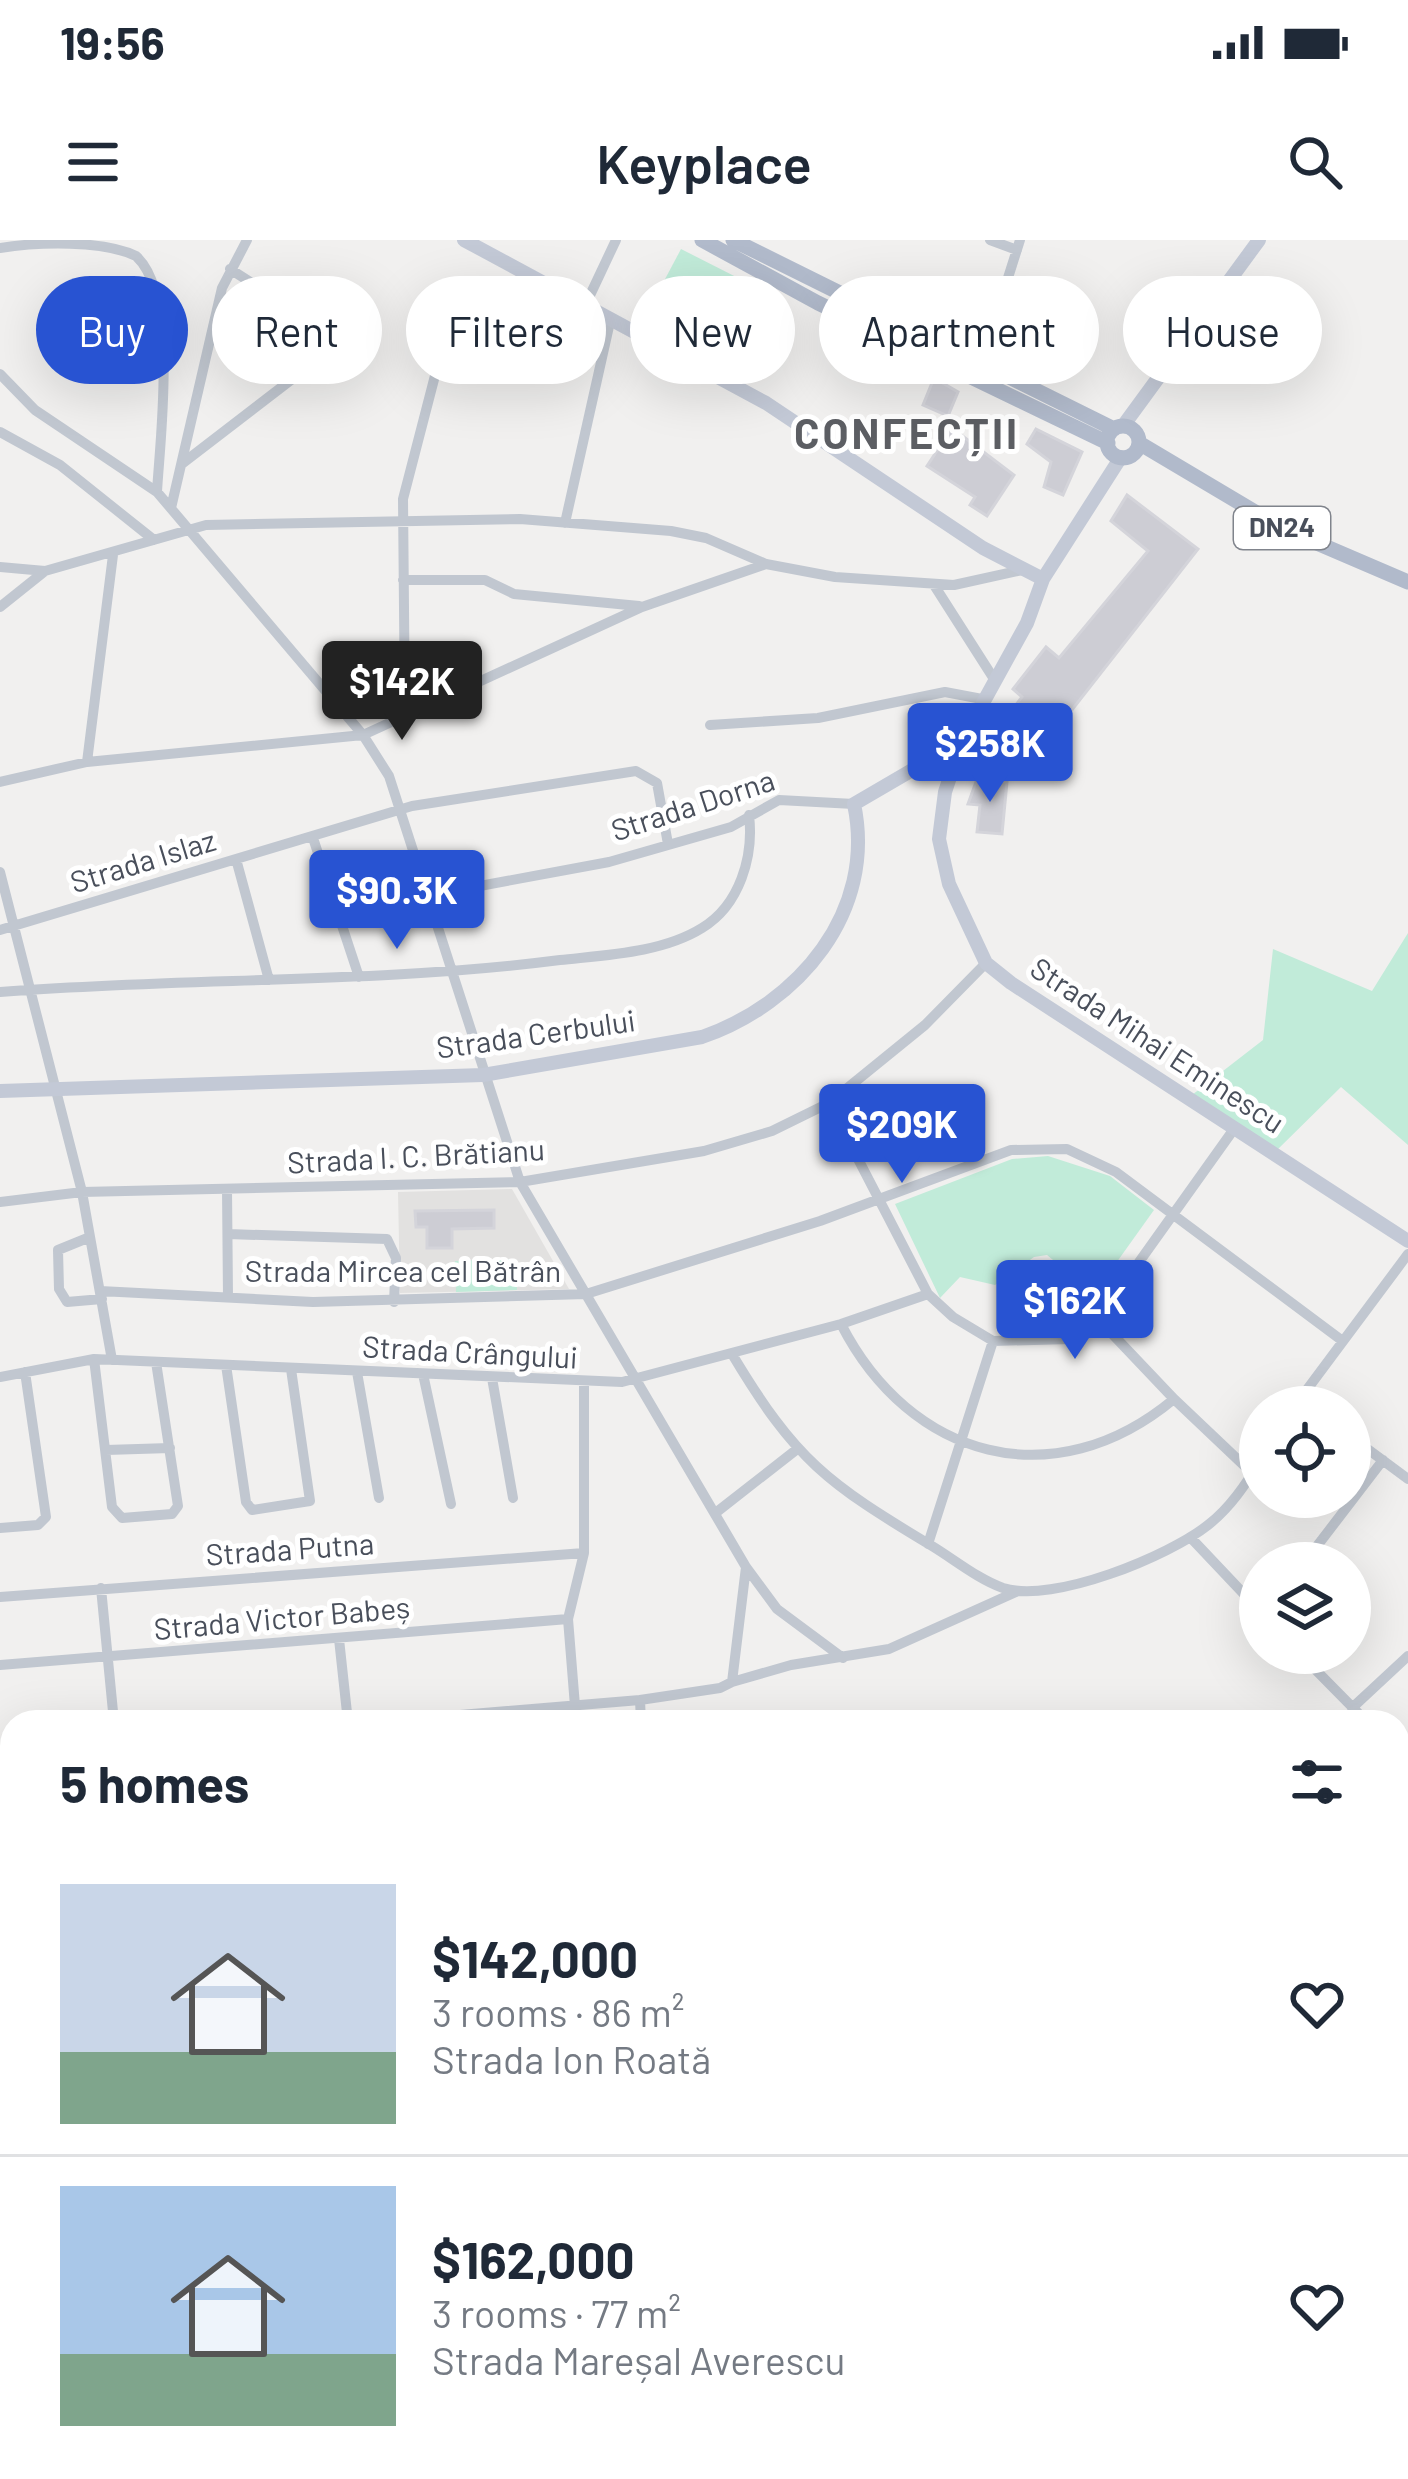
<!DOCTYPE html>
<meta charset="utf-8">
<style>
body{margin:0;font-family:Barlow,sans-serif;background:#f6f6f7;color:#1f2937;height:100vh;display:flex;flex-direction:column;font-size:45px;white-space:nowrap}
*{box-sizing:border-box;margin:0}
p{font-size:39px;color:#747a83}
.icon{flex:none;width:66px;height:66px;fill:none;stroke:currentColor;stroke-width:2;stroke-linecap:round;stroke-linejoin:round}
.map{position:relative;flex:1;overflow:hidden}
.side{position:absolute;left:0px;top:1470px;width:1410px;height:771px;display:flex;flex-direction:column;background:#fff;border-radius:36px 36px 0 0;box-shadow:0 12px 48px #0002}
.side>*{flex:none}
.hud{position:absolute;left:36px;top:36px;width:1338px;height:108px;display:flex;gap:24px}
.tools{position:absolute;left:1239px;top:1146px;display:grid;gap:24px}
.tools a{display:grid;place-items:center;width:132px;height:132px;border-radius:50%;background:#fff;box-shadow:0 12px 48px #0002;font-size:60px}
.price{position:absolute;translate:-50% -102px;padding:0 27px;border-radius:12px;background:#2853d2;color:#fff;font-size:39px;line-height:78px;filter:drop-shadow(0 3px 6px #0008)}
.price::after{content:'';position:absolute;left:50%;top:72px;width:36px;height:27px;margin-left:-18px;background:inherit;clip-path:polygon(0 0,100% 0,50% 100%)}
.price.active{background:#222;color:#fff}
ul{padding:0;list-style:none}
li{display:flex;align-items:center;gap:36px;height:300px;padding:0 60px}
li+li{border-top:3px solid #e0e1e3}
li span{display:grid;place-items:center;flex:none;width:336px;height:240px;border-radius:0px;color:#555}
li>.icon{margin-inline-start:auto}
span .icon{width:144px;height:144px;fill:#fffc;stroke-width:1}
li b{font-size:51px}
h2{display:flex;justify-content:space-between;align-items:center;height:144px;padding:0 60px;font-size:51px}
.pill{padding:0 42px;border-radius:54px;background:#fff;box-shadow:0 12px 48px #0002;font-size:42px;line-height:108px}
.pill.active{background:#2853d2;color:#fff}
.status{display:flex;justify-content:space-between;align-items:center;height:84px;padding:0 60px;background:#fff;direction:ltr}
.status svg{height:33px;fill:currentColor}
header{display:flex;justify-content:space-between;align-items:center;height:156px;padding:0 60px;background:#fff;font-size:54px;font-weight:600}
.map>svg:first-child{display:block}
.education{fill:#e2e1e0}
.green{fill:#c1ebd9}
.building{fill:#cdcdd4;stroke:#d4d4da;stroke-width:3}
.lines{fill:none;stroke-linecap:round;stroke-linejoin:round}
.street{stroke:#c1c7d0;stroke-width:10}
.secondary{stroke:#c3c9d6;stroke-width:14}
.primary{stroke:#b1bacb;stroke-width:15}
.labels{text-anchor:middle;stroke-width:10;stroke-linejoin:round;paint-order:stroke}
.shield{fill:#fff;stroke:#80848c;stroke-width:3}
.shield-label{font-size:27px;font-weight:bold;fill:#494f5b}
.street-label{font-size:30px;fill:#494f5b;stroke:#fff}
.district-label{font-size:42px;font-weight:bold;letter-spacing:3px;fill:#5c5e63;stroke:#fff}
</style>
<div class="status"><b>19:56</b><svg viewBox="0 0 49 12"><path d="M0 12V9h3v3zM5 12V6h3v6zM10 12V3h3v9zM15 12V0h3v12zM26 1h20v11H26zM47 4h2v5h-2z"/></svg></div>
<header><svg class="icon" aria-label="menu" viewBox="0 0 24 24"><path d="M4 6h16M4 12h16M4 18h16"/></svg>Keyplace<svg class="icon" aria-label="search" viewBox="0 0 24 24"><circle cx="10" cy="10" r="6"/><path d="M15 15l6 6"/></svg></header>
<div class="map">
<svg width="1408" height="2239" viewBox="0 0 1408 2239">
<rect width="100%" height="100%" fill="#f1f0ef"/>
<path class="education" d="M512,949L569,1049L400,1053L398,952Z"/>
<path class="green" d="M681,9L748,43L730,75L664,41Z
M1408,693V905L1341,847L1275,912L1192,855L1263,800L1273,709L1372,751Z
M1048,916L1110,936L1154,970L1094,1054L1047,1015L1034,1017L995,1045L960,1037L940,1058L895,964L1012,919Z
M516,1019L517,1050L456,1052L455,1021Z"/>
<path class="building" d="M934,138L958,152L948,176L923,165Z
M952,188L1014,235L987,276L970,265L975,257L927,226Z
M1036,189L1082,212L1063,255L1044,247L1051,222L1027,204Z
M1127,255L1198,309L1057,489L1048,483L1010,532L982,508L1022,457L1013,449L1046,407L1059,418L1148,311L1111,281Z
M977,539L1007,542L1002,594L977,592L980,565L968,564Z
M494,970V988L452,989V1008H427V987H416L415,971Z"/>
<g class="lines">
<path class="street" d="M990,0L1017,10
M0,8C38,2 103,0 136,16C179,55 160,197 157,252
M584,68L616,0
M980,126L1020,0
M0,134L35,170L157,252L363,495L389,536L520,942L746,1327L732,1442L720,1448L640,1460L641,1482
M0,192L60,225L154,300
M183,223L317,120L327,105L320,87L230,29
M171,268L222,48L247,0
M565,283L610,82
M0,327L45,331
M403,340H485L514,354L639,366
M934,345L994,439
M0,367L45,331L206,285L520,279L671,291L706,298L766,324L835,337L954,345L1022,330
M405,476L403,259L438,124
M710,485L818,478L945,452L982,459
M87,522L113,315
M0,542L87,522L363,495L642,367L766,324
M313,598L359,737
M236,619L269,740
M0,632L82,952L112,1120
M426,656L609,622L731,587L779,560L854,564
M0,690L412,566L636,531L657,543L668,604
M0,752C186,737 374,744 560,720C605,715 662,713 702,688C740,665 754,616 749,575
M829,863L928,1054L953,1077L993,1101L1071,1099L1092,1088L1234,889
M227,949L228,1057
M0,962L82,952L520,942L704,911L772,891L829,863L925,785L986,723
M228,994L387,999L396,1018L394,1062
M90,997L58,1010L59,1049L67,1062L102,1059
M100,1051L313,1062L586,1054L820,981L1011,910L1067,909L1116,932L1340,1099
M841,1084C910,1219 1054,1259 1174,1159L1099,1080
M732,1114C796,1221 827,1243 932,1306C955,1320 978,1339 1003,1348C1053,1364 1169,1316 1208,1285C1230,1268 1246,1244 1260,1221
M94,1119L112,1267L122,1278L172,1274L178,1266L156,1122
M226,1125L246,1262L252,1270L310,1261L291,1129
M357,1132L379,1258
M423,1134L451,1264
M0,1137L94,1119L622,1142L841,1084L928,1054
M492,1138L513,1258
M1174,1159L1252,1233
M1294,1167L1408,1014
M1350,1196L1408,1239
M106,1210L170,1208
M718,1271L796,1210
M0,1288L38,1285L46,1277L25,1132
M1191,1298L1260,1371
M928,1304L993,1101
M1304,1323L1383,1220
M746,1327L777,1369L843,1418
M101,1348L114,1482
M0,1357L584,1313
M339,1399L348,1482
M1299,1413L1367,1482
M0,1425L568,1379
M732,1442L791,1425L889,1409L1018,1351
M575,1466L568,1379L584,1313V1142
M1352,1468L1408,1416
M377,1482L640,1460
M0,1513L12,1512
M1398,1514L1408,1524
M0,1606L12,1605
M0,1700L12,1699
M0,1793L12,1792
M0,1883L12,1882
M0,1973L12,1972
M0,2062L12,2061"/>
<path class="secondary" d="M464,0L766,163L983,308L1043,339
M1123,186L1259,0
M1121,217L1043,339L1027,383L962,501L945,552L939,599L949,644L986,723L1011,743L1408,1001
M0,851L483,835L702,797C798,764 877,672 854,564L962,501"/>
<path class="primary" d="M702,0L818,63L1108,203
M733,0L1114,189
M1107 202a16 16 0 1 1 32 0a16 16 0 1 1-32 0Z
M1139,203L1282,288L1408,342"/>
</g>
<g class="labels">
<rect class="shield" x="1234" y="267" width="96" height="42" rx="9"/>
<g class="shield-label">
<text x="1282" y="297">DN24</text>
</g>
<g class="street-label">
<text transform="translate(693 566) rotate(-18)" y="10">Strada Dorna</text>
<text transform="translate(143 622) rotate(-17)" y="10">Strada Islaz</text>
<text transform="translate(536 795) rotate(-8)" y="10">Strada Cerbului</text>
<text transform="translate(1157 806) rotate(33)" y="10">Strada Mihai Eminescu</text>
<text transform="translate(416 917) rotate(-3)" y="10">Strada I. C. Brătianu</text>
<text x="403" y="1042">Strada Mircea cel Bătrân</text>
<text transform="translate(470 1113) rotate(3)" y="10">Strada Crângului</text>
<text transform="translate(290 1310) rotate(-4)" y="10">Strada Putna</text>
<text transform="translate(282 1379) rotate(-5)" y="10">Strada Victor Babeș</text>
</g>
<g class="district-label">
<text x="907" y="209">CONFECȚII</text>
</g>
</g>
</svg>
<div class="tools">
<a><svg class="icon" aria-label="locate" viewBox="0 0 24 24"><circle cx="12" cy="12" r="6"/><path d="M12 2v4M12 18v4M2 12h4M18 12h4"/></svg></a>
<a><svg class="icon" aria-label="layers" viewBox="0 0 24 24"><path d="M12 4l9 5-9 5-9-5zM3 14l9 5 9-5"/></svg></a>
</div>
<b class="price active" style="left:402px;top:503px">$142K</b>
<b class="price" style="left:990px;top:565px">$258K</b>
<b class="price" style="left:397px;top:712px">$90.3K</b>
<b class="price" style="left:902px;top:946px">$209K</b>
<b class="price" style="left:1075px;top:1122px">$162K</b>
<div class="hud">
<a class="pill active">Buy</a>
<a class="pill">Rent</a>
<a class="pill">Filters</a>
<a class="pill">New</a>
<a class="pill">Apartment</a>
<a class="pill">House</a>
</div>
<section class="side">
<h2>5 homes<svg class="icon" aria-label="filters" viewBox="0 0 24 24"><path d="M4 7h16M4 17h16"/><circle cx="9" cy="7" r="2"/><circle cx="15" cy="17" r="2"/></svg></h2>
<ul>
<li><span style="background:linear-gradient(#c9d6e8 70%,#7fa58c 0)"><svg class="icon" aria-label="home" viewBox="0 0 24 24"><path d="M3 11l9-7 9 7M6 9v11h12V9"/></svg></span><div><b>$142,000</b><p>3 rooms · 86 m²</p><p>Strada Ion Roată</p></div><svg class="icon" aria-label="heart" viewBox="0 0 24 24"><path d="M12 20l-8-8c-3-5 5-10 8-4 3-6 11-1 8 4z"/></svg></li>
<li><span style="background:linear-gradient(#a9c7e8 70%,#7fa58c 0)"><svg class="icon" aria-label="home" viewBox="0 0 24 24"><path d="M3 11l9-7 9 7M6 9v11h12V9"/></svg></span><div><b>$162,000</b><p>3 rooms · 77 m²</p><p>Strada Mareșal Averescu</p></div><svg class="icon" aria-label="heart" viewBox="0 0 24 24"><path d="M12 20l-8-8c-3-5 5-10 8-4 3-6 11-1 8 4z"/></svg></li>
</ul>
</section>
</div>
